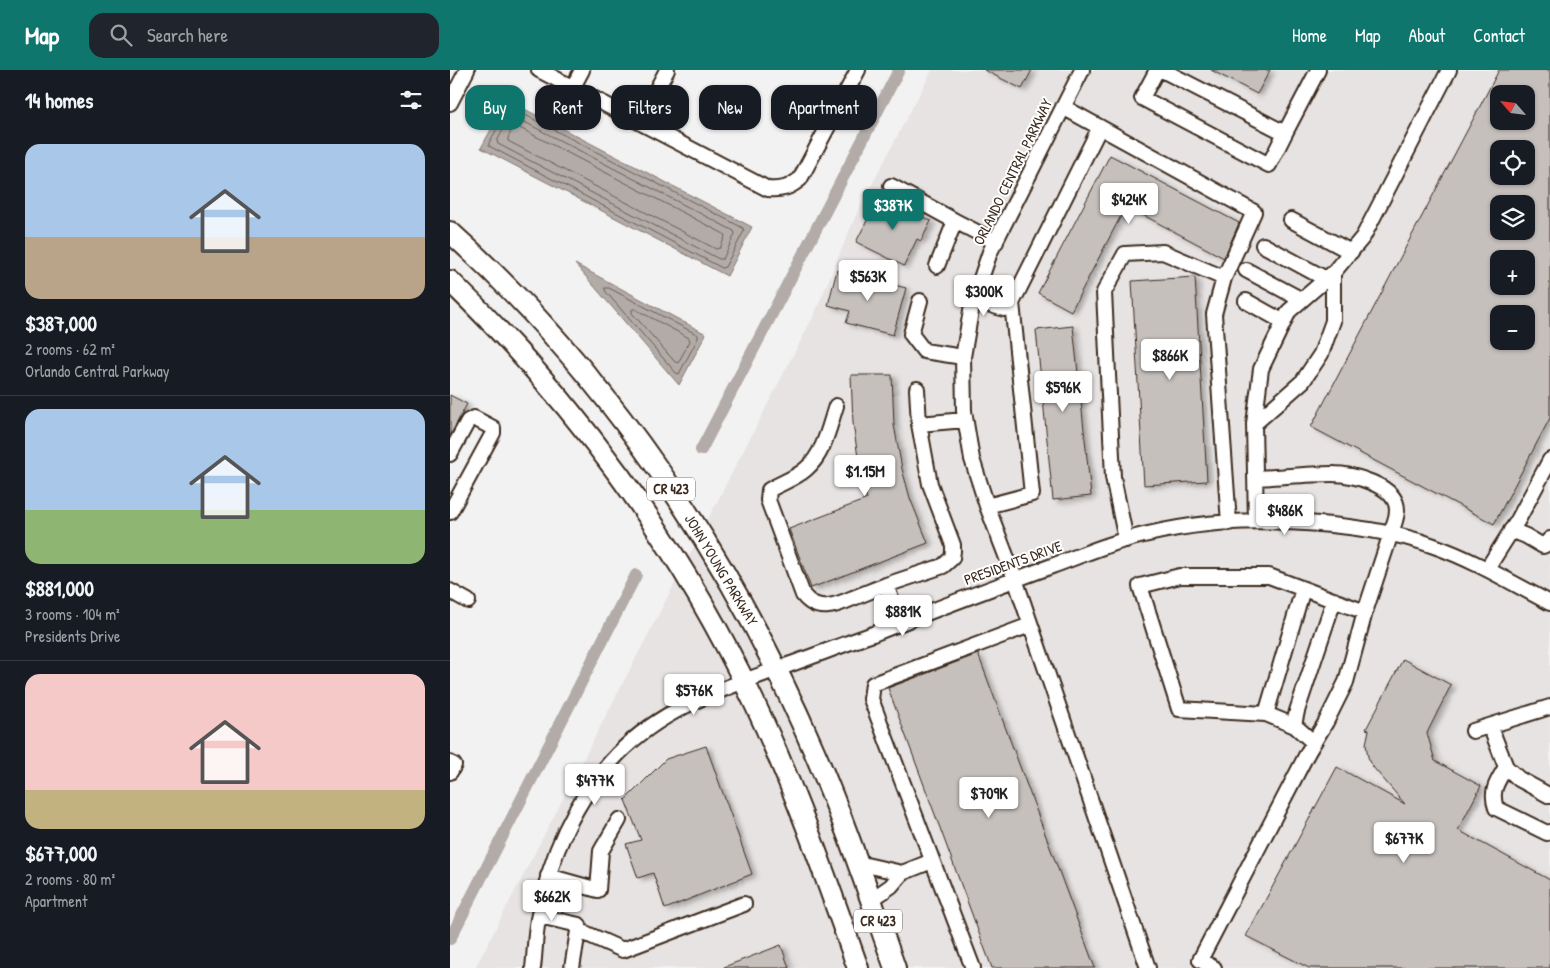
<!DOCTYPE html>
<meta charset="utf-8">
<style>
body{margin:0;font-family:"Patrick Hand",sans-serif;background:#20242c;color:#f1f3f6;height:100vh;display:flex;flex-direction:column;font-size:19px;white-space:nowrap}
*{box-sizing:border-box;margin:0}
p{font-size:16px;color:#9ea1a6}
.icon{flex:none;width:28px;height:28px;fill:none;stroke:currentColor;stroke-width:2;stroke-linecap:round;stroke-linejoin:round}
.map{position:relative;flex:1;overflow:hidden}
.sheet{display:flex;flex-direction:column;background:#171b24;width:450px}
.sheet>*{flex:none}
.hud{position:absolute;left:15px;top:15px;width:475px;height:45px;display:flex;gap:10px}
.needle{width:32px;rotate:298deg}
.buttons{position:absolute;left:1040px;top:15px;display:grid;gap:10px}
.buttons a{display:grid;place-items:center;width:45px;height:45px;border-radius:10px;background:#171b24;box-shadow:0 1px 4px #0004;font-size:25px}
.price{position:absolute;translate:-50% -42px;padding:0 11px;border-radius:5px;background:#fff;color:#222;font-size:16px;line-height:32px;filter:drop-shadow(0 1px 2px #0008)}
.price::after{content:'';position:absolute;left:50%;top:30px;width:15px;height:11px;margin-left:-8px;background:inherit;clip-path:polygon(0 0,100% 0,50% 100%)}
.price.active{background:#0f766e;color:#fff}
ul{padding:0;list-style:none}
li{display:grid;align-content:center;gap:10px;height:265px;padding:0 25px}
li+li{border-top:1px solid #363941}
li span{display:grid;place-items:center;height:155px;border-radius:15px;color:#555}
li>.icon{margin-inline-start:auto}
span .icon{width:90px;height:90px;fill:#fffc;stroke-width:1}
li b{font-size:21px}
h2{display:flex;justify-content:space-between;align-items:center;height:60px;padding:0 25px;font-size:21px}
.tag{padding:0 18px;border-radius:15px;background:#171b24;box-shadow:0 1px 4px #0004;font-size:18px;line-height:45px}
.tag.active{background:#0f766e;color:#fff}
header{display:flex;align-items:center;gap:30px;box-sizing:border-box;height:70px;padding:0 25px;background:#0f766e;color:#fff}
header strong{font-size:24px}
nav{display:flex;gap:28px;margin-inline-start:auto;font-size:18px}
.search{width:350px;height:45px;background:#20242c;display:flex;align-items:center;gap:12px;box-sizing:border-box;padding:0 18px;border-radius:15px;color:#9ea1a6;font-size:19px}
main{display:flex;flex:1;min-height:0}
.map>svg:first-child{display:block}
.built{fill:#e6e3e2;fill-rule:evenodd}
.water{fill:#b2aba7;stroke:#827770}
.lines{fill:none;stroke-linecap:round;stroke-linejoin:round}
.shore{stroke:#6b5e55;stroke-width:1}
.canal{stroke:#b2aba7;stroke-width:12}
.building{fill:#c6c0bd;stroke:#3b2a1e;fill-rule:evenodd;filter:url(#shadow)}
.minor-casing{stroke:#3b2a1e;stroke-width:18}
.highway-casing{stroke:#3b2a1e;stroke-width:24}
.minor{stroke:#fff;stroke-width:14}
.highway{stroke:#fff;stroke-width:20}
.labels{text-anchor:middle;stroke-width:4;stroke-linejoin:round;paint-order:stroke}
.shield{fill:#fff;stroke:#766a62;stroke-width:1}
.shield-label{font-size:14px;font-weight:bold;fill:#3b2a1e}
.street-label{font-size:15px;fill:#3b2a1e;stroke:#fff}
</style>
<header>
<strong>Map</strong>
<div class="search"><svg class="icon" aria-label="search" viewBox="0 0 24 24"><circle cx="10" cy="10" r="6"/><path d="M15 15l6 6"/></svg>Search here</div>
<nav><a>Home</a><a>Map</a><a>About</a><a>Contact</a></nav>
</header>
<main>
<section class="sheet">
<h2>14 homes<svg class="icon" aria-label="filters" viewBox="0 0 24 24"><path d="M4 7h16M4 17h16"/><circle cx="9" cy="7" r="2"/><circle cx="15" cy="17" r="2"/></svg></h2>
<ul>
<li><span style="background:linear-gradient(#a9c7e8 60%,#b9a48a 0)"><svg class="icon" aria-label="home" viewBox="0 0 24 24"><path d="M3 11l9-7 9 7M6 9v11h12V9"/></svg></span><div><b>$387,000</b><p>2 rooms · 62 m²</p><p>Orlando Central Parkway</p></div></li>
<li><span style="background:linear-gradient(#a9c7e8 65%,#8fb573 0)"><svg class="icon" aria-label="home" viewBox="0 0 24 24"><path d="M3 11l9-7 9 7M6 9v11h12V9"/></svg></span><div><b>$881,000</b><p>3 rooms · 104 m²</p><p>Presidents Drive</p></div></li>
<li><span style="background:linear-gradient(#f6c9c9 75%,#c2b280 0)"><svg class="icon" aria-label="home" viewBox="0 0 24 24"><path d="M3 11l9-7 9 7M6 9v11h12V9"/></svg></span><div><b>$677,000</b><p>2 rooms · 80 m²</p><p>Apartment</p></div></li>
</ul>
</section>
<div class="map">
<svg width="1100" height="898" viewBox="0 0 1100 898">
<defs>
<filter id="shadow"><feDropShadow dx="4.5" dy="2.5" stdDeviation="2.5" flood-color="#0004"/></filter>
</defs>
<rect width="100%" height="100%" fill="#f3f2f2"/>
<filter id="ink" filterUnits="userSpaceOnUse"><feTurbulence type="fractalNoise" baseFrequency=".02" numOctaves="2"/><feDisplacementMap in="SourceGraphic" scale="10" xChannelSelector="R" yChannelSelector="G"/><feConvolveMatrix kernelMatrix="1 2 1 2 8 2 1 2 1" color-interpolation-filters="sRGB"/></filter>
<g filter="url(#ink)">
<path class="built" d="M482,0H1100V898H25L365,243L406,145ZM1049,24H1076V51H1049ZM1049,79H1076V106H1049ZM1049,134H1076V161H1049ZM1049,189H1076V216H1049ZM1049,244H1076V271H1049Z"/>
<path class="water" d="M57,30L302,157L277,206L31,78Z
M125,194L256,264L229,315Z"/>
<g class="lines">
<path class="shore" d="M60,37L293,158L294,161L275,197L272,198L39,76V73L58,39Z
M63,46L284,161L285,164L273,189H269L48,74L47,71L60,47Z
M66,56L274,164L275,167L270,178L266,179L58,71V68L63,57Z
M155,218H159L248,265V268L229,304L226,303L156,222Z
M185,239L239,268L240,271L228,293L225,292L182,243V240Z"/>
<path class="canal" d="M251,380L449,0
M0,869L186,505"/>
</g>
<path class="building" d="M534,0H582L572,19Z
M761,0H820L807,24Z
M1049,0H1100V348L1044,454L861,357ZM1049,24H1076V51H1049ZM1049,79H1076V106H1049ZM1049,134H1076V161H1049ZM1049,189H1076V216H1049ZM1049,244H1076V271H1049Z
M660,85L789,153L774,188L676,136L621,241L588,223Z
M430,125L481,151L471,171L467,169L454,196L406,172Z
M387,200L456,218L443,265L396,253L400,241L378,235Z
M745,207L757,411L694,415L682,211Z
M623,256L641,426L603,430L586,260Z
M401,305H442L444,355L452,399L460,428L478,473L361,518L339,459L417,429L411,408L403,353Z
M0,325L17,334L0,366Z
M528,584L645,898H542L438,618Z
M953,589L1001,615L977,663L985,691L1031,716L1008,760L1100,810V898H859L796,866L887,697L955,734L923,697L918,687L916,674L919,660L916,659Z
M256,676L302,804L215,839L203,803L188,808L176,774L191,770L175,730L216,689Z
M331,875L339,898H274V897Z"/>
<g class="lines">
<defs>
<path id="minor" d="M89,0L318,119C332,120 339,118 350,109L408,0
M632,0L540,182L522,235L513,287L514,341L522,389L537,436L565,509L698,898
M707,0L692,28L819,95L835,63L712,0
M123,17L132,0
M0,33L17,0
M613,37L804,142L774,208L764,244L779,453
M190,51L217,0
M835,63L868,0
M441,116L505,151
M841,150L901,182
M813,175L876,209
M487,196L505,151L546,172
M796,200L852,230
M540,219L555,224L562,233L554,239L534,233L526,224Z
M470,231L461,264L474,281L513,287
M796,231L834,252
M467,319L469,354
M386,336C379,357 374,384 356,399C346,408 331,413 319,420L318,430L353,525C367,543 385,536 403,528C414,524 425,519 436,515L450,553
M804,354L853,311L871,284L883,251V203
M0,384L18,351L24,348L43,358V363L0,442
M537,436L582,424L562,233L650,57
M806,451L804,354L811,299L839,241L883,203L913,167L999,0
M1061,460L1076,466L1093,476L1095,475L1100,469
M676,470L663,407L654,222L675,184L713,182L774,208
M1037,499L1068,450L1100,390
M436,515L493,496L502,488L503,481V475L480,414L469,354L515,350
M0,521L18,531
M816,644L853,519
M844,655L847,641L884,530
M1040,656L1056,697L1069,709L1100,726
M1023,661L1100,637
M863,672L845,656L816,644L729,639L690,516L730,506H819L915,542
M0,693L4,695L0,702
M1056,697C1047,712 1040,721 1046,738L1097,763L1100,762
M407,793L452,803
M98,806L148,820L151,781L169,750
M421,830L441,816L452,803L482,791
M89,846L129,855L122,898
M128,860L173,880L294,834
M83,898C85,882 85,865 88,849C100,786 123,731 168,684C214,637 270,620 330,598C361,587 392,575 423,564C482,540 542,518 602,496C627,487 652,476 678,469C729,455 784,449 837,452C883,454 941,460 984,476C1024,490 1062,513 1100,533
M523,898L421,629L423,614L580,555
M764,898L750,890L858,682L876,652L896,612L915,542L945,451C946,448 947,444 947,440C947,415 902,404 882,404C857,404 831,407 805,408"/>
<path id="highway" d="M0,162C158,304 281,487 364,681C395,752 419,825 445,898
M0,211C124,331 229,473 303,630C344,716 376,808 408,898"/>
</defs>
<use href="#minor" class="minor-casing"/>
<use href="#highway" class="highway-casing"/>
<use href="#minor" class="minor"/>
<use href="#highway" class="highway"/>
</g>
</g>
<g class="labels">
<g class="shield">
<rect x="197" y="407.5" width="48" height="23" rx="4"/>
<rect x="404" y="839.5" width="48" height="23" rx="4"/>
</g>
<g class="shield-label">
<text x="221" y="424">CR 423</text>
<text x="428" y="856">CR 423</text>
</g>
<g class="street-label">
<text transform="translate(563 102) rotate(-64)" y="5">ORLANDO CENTRAL PARKWAY</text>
<text transform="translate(563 493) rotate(-20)" y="5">PRESIDENTS DRIVE</text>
<text transform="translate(271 500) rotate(59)" y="5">JOHN YOUNG PARKWAY</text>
</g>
</g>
</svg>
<div class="buttons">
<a><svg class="needle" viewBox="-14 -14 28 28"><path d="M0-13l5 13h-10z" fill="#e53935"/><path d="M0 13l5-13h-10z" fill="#9ea1a6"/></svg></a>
<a><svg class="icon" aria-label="locate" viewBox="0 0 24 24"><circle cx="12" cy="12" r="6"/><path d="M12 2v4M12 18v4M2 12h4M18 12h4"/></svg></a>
<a><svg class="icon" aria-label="layers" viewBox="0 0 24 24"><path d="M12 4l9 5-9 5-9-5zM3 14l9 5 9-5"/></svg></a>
<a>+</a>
<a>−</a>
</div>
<b class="price" style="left:679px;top:155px">$424K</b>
<b class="price active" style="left:443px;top:161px">$387K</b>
<b class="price" style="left:418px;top:232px">$563K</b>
<b class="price" style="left:534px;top:247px">$300K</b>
<b class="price" style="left:720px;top:311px">$866K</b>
<b class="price" style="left:613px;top:343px">$596K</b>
<b class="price" style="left:415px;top:427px">$1.15M</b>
<b class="price" style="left:835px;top:466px">$486K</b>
<b class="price" style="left:453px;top:567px">$881K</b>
<b class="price" style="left:244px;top:646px">$576K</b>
<b class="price" style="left:145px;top:736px">$477K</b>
<b class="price" style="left:539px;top:749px">$709K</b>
<b class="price" style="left:954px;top:794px">$677K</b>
<b class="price" style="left:102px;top:852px">$662K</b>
<div class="hud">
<a class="tag active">Buy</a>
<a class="tag">Rent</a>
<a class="tag">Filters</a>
<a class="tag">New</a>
<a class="tag">Apartment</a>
</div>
</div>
</main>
